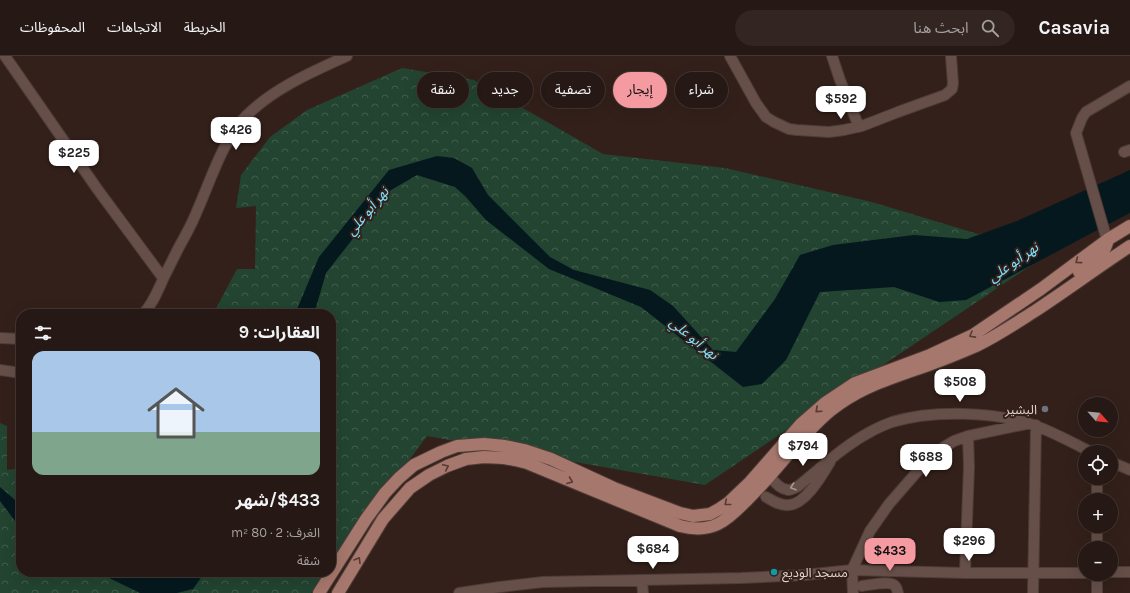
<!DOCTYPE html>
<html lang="ar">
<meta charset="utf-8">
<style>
body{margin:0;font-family:Karla,"Noto Sans Arabic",sans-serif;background:#322522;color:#f1f3f6;direction:rtl;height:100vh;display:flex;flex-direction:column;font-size:15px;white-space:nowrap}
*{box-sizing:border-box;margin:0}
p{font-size:13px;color:#a4a0a0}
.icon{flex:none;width:22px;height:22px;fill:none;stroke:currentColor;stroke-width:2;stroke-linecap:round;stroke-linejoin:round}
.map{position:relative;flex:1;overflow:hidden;direction:ltr}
.side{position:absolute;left:16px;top:253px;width:320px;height:268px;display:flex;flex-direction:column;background:#261814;border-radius:16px;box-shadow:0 4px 16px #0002,0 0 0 1px #423734;direction:rtl}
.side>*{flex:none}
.guide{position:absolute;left:348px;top:16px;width:380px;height:36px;direction:rtl;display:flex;gap:8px}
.needle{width:26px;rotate:117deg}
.fabs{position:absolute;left:1078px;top:341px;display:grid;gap:8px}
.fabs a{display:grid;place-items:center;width:40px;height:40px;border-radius:50%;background:#261814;box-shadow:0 4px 16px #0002,0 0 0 1px #423734;font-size:20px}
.price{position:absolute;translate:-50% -34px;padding:0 9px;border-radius:8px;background:#fff;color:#222;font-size:13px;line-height:26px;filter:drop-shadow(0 1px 2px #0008)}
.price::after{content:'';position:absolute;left:50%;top:24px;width:12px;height:9px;margin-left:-6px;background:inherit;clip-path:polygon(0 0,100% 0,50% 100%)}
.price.on{background:#f49aa0;color:#111}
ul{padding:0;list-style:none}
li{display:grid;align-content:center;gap:8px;height:212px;padding:0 16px}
li span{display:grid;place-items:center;height:124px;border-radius:12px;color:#555}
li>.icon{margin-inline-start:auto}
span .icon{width:72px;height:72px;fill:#fffc;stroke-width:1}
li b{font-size:17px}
h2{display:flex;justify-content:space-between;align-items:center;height:48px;padding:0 16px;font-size:17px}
.pill{padding:0 14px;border-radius:18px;background:#261814;box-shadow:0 4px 16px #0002,0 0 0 1px #423734;font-size:14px;line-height:36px}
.pill.on{background:#f49aa0;color:#111}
header{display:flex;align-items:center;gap:24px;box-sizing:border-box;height:56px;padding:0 20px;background:#261814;border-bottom:1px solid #423734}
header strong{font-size:19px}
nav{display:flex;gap:22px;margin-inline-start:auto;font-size:14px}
.search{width:280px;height:36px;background:#322522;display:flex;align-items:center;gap:10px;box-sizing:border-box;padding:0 14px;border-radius:22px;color:#a4a0a0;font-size:15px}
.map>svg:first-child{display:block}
.forest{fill:url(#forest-crowns)}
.water{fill:#04181e}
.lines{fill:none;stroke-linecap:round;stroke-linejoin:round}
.minor-casing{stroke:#4f3c37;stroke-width:12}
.major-casing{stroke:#4f3c37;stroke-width:14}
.minor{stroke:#664f49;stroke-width:10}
.major{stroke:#a6776c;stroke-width:12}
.oneway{stroke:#563a33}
.oneway2{stroke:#a99792}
.worship-dot{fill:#6b7280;stroke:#33201a;stroke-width:1.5}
.culture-dot{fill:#0f9aa8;stroke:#33201a;stroke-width:1.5}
.labels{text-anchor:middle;stroke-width:4;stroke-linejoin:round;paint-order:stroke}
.poi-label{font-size:13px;fill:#dfd2ce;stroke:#33201a;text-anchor:end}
.water-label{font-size:14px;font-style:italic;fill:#7ee1ff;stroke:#33201a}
</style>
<header>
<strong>Casavia</strong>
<div class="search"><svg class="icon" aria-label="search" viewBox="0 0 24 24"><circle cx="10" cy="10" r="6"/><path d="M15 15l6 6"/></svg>ابحث هنا</div>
<nav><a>الخريطة</a><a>الاتجاهات</a><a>المحفوظات</a></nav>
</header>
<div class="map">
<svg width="1130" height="537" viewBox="0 0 1130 537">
<defs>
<pattern id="forest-crowns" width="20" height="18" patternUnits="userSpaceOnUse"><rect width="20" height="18" fill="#224430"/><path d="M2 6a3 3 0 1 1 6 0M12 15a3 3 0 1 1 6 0" fill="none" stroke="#425e4d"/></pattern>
</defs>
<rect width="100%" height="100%" fill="#33201a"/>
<path class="forest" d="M402,12L474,24L603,98L725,112L872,146L978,178L1064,167L1048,198L705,429L427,380L331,510V258H213L237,213H255L256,150L236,152L241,119L270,81L307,54Z
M0,367L7,370V414L21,412V516H326L311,537H0Z"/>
<path class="water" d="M437,100L454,102L472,112L488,139L550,201L574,214L650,234L673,250L713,294L736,296L775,243L800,199L833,189L914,179L967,183L1017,165L1130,114V157L1086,180L966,244L939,246L894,231L820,236L786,304L762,328L743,331L641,251L549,213L486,164L466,141L455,131L417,119L391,134L326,217L314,258H295L319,201L389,114Z
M0,431L21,449V473L0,445Z
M97,516H205L193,533L177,537H140Z"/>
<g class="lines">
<defs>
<path id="minor" d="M5,0L98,134L163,222
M730,0L756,47L766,61L774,66L789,73L797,74L829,76L844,74L862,70L898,56L945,39L952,33L953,27L951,0
M832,0L840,24L859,71
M1124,96L1130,94
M1107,184L1076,77L1082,62L1086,56L1130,30
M143,258C153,248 158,234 164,221C168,213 172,205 176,197C182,185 189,174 194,162C209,130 221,86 246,60C274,32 312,16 347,0
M0,282L21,283
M0,314L21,317
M1111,406L1130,414
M770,420C774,426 780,433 788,434C791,434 795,432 797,431C821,412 842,391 870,376C877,372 884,369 892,366C932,354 996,355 1036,370C1055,377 1073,387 1091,396
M766,441C773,445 780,450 789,449C806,448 822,419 830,406
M1097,444V422
M1097,492V470
M1111,516H1130
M965,517L969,411L968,380
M642,525L643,537
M862,530C869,529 889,525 894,529C897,531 897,534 898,537
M459,537L500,531L543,526L741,522L804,519L852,514L965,517H1085
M853,537L852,514L870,475L889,448L923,409L935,398L944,391L954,385L968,380L1026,368
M1033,537L1036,369
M1097,537V518"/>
<path id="major" d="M1079,216C1090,208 1103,201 1107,187
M319,537L366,463L385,437L399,422L414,409L441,396L457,390L484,388L505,390L524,394L551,403L614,432L680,457L693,460L710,458L719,453L728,447L750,426L801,368L825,347L855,327L930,299L973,279L1041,233L1107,184L1130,170
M338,537L383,463L410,432L429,419L447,410L466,403L484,401L504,402L515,404L527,407L680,470C692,473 706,474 718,468C730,462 739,452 748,443C777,415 799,381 830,355C856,334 880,326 911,315C933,308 955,299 976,290C997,280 1016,267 1035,255C1067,234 1098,211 1130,190"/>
</defs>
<use href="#minor" class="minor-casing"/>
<use href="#major" class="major-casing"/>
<use href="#minor" class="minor"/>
<use href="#major" class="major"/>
</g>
<defs><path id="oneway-chevron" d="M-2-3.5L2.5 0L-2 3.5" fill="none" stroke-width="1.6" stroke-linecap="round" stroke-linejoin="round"/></defs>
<g class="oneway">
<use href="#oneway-chevron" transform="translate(1078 205) rotate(143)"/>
<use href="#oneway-chevron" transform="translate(972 279) rotate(151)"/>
<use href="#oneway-chevron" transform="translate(818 354) rotate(138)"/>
<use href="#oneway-chevron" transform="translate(446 411) rotate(-25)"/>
<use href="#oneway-chevron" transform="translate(570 425) rotate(22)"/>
<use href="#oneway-chevron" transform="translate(727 447) rotate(141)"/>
<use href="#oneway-chevron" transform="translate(358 504) rotate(-59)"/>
</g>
<use class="oneway2" href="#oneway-chevron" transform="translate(793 431) rotate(161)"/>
<circle class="worship-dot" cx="1045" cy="353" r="4"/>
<circle class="culture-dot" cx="774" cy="516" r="4"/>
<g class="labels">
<g class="poi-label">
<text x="1037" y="358">البشير</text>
<text x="782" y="521" text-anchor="start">مسجد الوديع</text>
</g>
<g class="water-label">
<text transform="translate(367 155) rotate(-50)" y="5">نهر أبو علي</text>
<text transform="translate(1013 206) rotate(-35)" y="5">نهر أبو علي</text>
<text transform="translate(694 282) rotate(39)" y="5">نهر أبو علي</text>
</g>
</g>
</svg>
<div class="fabs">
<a><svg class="needle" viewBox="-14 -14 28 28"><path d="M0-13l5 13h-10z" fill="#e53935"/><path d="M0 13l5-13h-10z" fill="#a4a0a0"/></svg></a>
<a><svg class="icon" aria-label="locate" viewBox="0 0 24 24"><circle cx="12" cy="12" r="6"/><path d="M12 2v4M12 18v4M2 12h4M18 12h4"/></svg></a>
<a>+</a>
<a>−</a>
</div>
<b class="price" style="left:841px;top:64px">$592</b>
<b class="price" style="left:236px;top:95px">$426</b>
<b class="price" style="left:74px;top:118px">$225</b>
<b class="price" style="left:960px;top:347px">$508</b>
<b class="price" style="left:803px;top:411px">$794</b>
<b class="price" style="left:926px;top:422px">$688</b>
<b class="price" style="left:969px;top:506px">$296</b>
<b class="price" style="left:653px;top:514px">$684</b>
<b class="price on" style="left:890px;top:516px">$433</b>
<div class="guide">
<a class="pill">شراء</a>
<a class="pill on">إيجار</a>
<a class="pill">تصفية</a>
<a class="pill">جديد</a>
<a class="pill">شقة</a>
</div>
<section class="side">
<h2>العقارات: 9<svg class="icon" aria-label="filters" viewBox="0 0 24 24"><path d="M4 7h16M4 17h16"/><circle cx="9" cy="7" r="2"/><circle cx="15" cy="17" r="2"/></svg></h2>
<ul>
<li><span style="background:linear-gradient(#a9c7e8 65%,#7fa58c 0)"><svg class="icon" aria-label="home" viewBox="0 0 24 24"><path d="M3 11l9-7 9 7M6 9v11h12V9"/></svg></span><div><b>$433/شهر</b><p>الغرف: 2 · 80 m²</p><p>شقة</p></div></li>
</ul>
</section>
</div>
